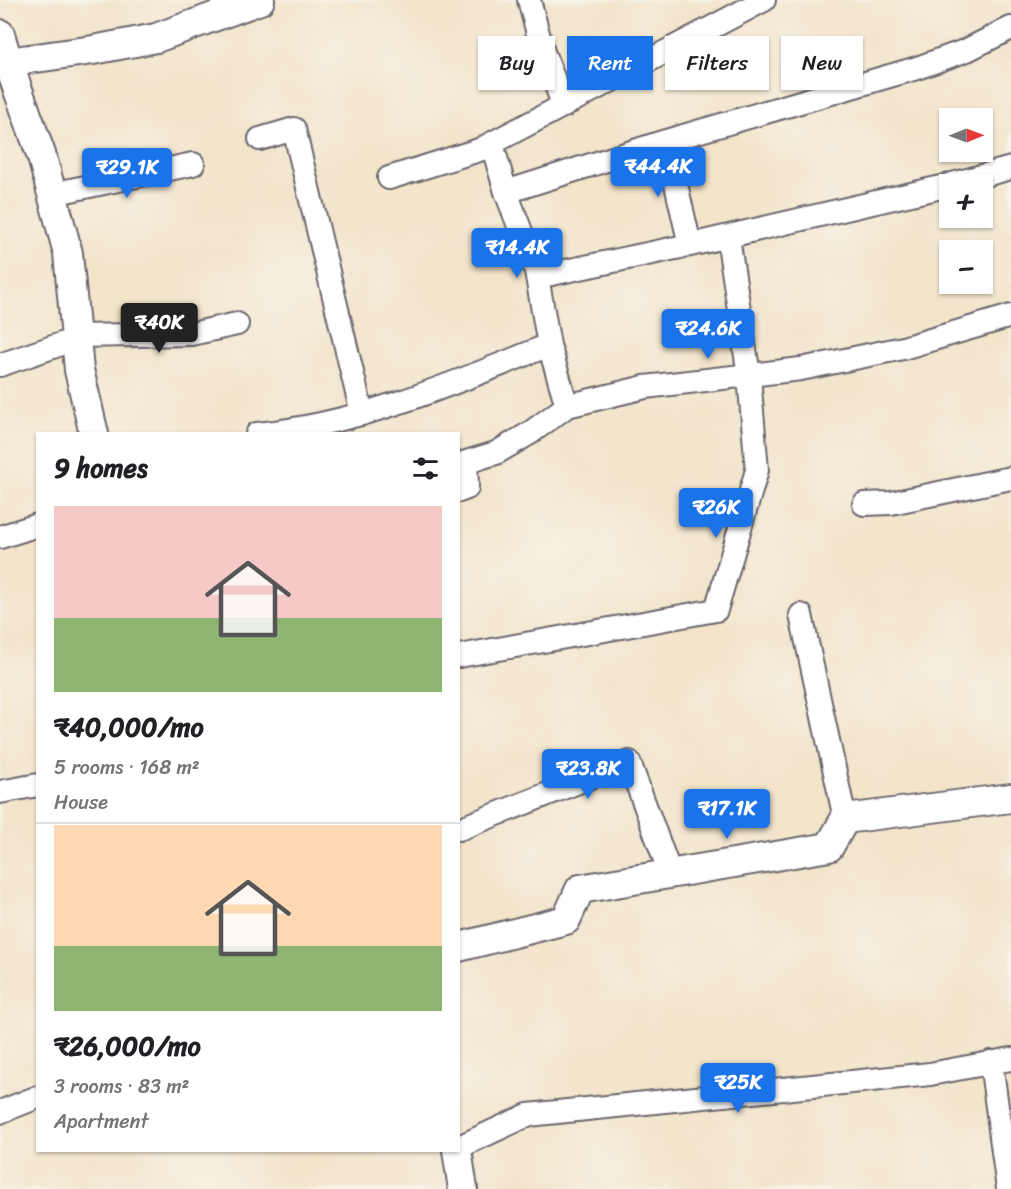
<!DOCTYPE html>
<meta charset="utf-8">
<style>
body{margin:0;font-family:Sriracha,sans-serif;background:#f6f6f6;color:#202124;height:100vh;display:flex;flex-direction:column;font-size:22px;white-space:nowrap}
*{box-sizing:border-box;margin:0}
p{font-size:20px;color:#757577}
.icon{flex:none;width:33px;height:33px;fill:none;stroke:currentColor;stroke-width:2;stroke-linecap:round;stroke-linejoin:round}
.map{position:relative;flex:1;overflow:hidden}
.sheet{position:absolute;left:36px;top:432px;width:424px;height:720px;display:flex;flex-direction:column;background:#fff;border-radius:0px;box-shadow:0 2px 4px #0004}
.sheet>*{flex:none}
.banner{position:absolute;left:478px;top:36px;width:442px;height:54px;display:flex;gap:12px}
.needle{width:39px;rotate:89deg}
.fabs{position:absolute;left:939px;top:108px;display:grid;gap:12px}
.fabs a{display:grid;place-items:center;width:54px;height:54px;border-radius:0px;background:#fff;box-shadow:0 2px 4px #0004;font-size:30px}
.price{position:absolute;translate:-50% -51px;padding:0 14px;border-radius:6px;background:#1a73e8;color:#fff;font-size:20px;line-height:39px;filter:drop-shadow(0 2px 3px #0008)}
.price::after{content:'';position:absolute;left:50%;top:36px;width:18px;height:14px;margin-left:-9px;background:inherit;clip-path:polygon(0 0,100% 0,50% 100%)}
.price.current{background:#222;color:#fff}
ul{padding:0;list-style:none}
li{display:grid;align-content:center;gap:12px;height:318px;padding:0 18px}
li+li{border-top:2px solid #e0e0e0}
li span{display:grid;place-items:center;height:186px;border-radius:0px;color:#555}
li>.icon{margin-inline-start:auto}
span .icon{width:108px;height:108px;fill:#fffc;stroke-width:1}
li b{font-size:26px}
h2{display:flex;justify-content:space-between;align-items:center;height:72px;padding:0 18px;font-size:26px}
.tag{padding:0 21px;border-radius:0px;background:#fff;box-shadow:0 2px 4px #0004;font-size:21px;line-height:54px}
.tag.current{background:#1a73e8;color:#fff}
.map>svg:first-child{display:block}
.lines{fill:none;stroke-linecap:round;stroke-linejoin:round}
.minor-casing{stroke:#6b666d;stroke-width:26}
.tertiary-casing{stroke:#6b666d;stroke-width:32}
.minor{stroke:#fff;stroke-width:22}
.tertiary{stroke:#fff;stroke-width:28}
</style>
<div class="map">
<svg width="1011" height="1189" viewBox="0 0 1011 1189">
<rect width="100%" height="100%" fill="#f7f3e8"/>
<filter id="ink" filterUnits="userSpaceOnUse"><feTurbulence type="fractalNoise" baseFrequency=".0167" numOctaves="2"/><feDisplacementMap in="SourceGraphic" scale="12" xChannelSelector="R" yChannelSelector="G"/><feConvolveMatrix kernelMatrix="1 2 1 2 8 2 1 2 1" color-interpolation-filters="sRGB"/></filter>
<filter id="wash" filterUnits="userSpaceOnUse"><feTurbulence type="fractalNoise" baseFrequency=".008" numOctaves="4" result="noise"/><feDisplacementMap in="SourceGraphic" scale="24" xChannelSelector="R" yChannelSelector="G"/><feGaussianBlur stdDeviation="1.35" result="paint"/><feColorMatrix in="noise" values="0 0 0 0 0 0 0 0 0 0 0 0 0 0 0 0 0 1.4 0 .05"/><feComposite in="paint" operator="in"/></filter>
<g filter="url(#wash)">
<rect width="100%" height="100%" fill="#f3e4ca"/>
</g>
<g filter="url(#ink)">
<g class="lines">
<defs>
<path id="minor" d="M529,0L543,52L564,106
M260,139L294,129L362,414
M666,141L690,245
M492,144L506,192L536,271L549,345L567,406
M389,178L479,150L764,0
M952,184L1011,168
M506,192L666,141L917,68L967,50L1011,28
M52,194L193,164
M537,277L690,245L950,185
M76,336L191,334L237,324
M0,365L76,339
M257,434C360,424 455,383 549,345
M459,491L467,488L466,462L496,453L530,433L567,406L645,387L801,369L903,348L1011,316
M864,504L891,503L1011,478
M0,537L38,525
M801,615L845,819
M459,656L716,610L757,470L749,376L728,237
M0,792L38,785
M459,829L629,762L670,873
M991,1062L1008,1189
M0,1112L38,1097
M459,1147L528,1115L930,1074L1011,1059"/>
<path id="tertiary" d="M0,34L8,62L42,157L68,253L79,370L94,434
M0,63L93,50L156,38L260,0
M459,947L566,920L580,889L829,847L845,819L1011,798
M457,1150L463,1189"/>
</defs>
<use href="#minor" class="minor-casing"/>
<use href="#tertiary" class="tertiary-casing"/>
<use href="#minor" class="minor"/>
<use href="#tertiary" class="tertiary"/>
</g>
</g>
</svg>
<div class="fabs">
<a><svg class="needle" viewBox="-14 -14 28 28"><path d="M0-13l5 13h-10z" fill="#e53935"/><path d="M0 13l5-13h-10z" fill="#757577"/></svg></a>
<a>+</a>
<a>−</a>
</div>
<b class="price" style="left:658px;top:198px">₹44.4K</b>
<b class="price" style="left:127px;top:199px">₹29.1K</b>
<b class="price" style="left:517px;top:279px">₹14.4K</b>
<b class="price current" style="left:159px;top:354px">₹40K</b>
<b class="price" style="left:708px;top:360px">₹24.6K</b>
<b class="price" style="left:716px;top:539px">₹26K</b>
<b class="price" style="left:588px;top:800px">₹23.8K</b>
<b class="price" style="left:727px;top:840px">₹17.1K</b>
<b class="price" style="left:738px;top:1114px">₹25K</b>
<div class="banner">
<a class="tag">Buy</a>
<a class="tag current">Rent</a>
<a class="tag">Filters</a>
<a class="tag">New</a>
</div>
<section class="sheet">
<h2>9 homes<svg class="icon" aria-label="filters" viewBox="0 0 24 24"><path d="M4 7h16M4 17h16"/><circle cx="9" cy="7" r="2"/><circle cx="15" cy="17" r="2"/></svg></h2>
<ul>
<li><span style="background:linear-gradient(#f6c9c9 60%,#8fb573 0)"><svg class="icon" aria-label="home" viewBox="0 0 24 24"><path d="M3 11l9-7 9 7M6 9v11h12V9"/></svg></span><div><b>₹40,000/mo</b><p>5 rooms · 168 m²</p><p>House</p></div></li>
<li><span style="background:linear-gradient(#ffd9b3 65%,#8fb573 0)"><svg class="icon" aria-label="home" viewBox="0 0 24 24"><path d="M3 11l9-7 9 7M6 9v11h12V9"/></svg></span><div><b>₹26,000/mo</b><p>3 rooms · 83 m²</p><p>Apartment</p></div></li>
</ul>
</section>
</div>
